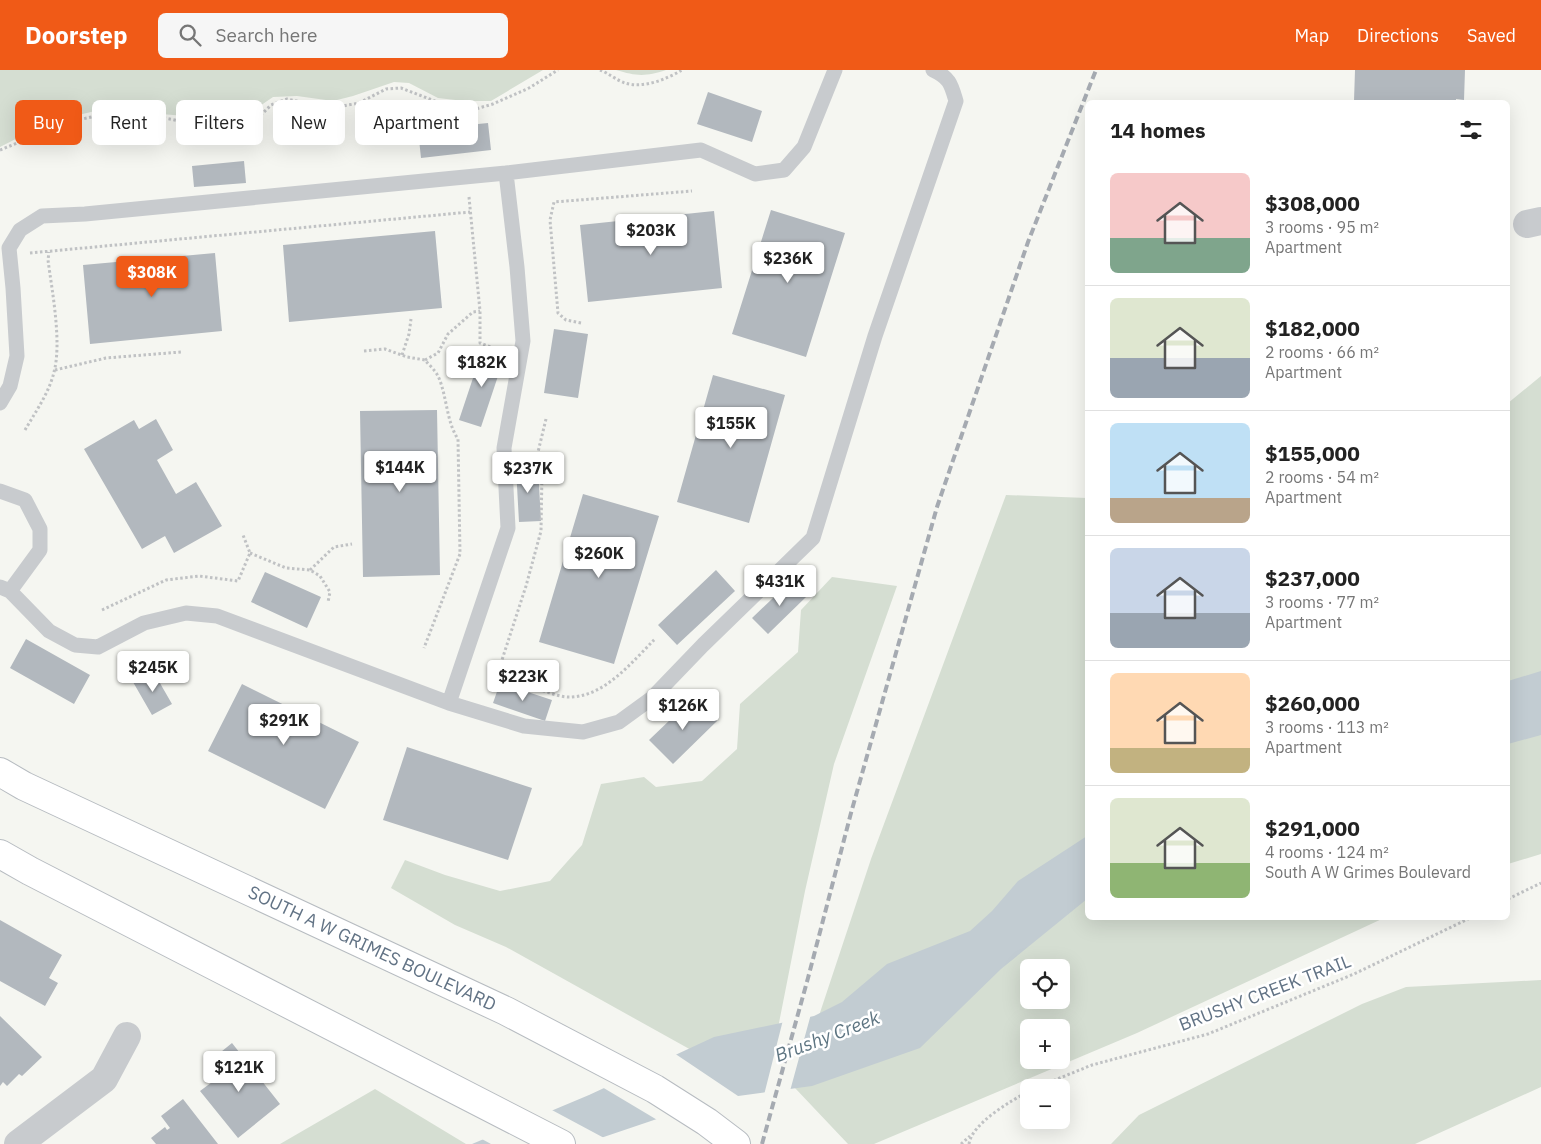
<!DOCTYPE html>
<meta charset="utf-8">
<style>
body{margin:0;font-family:"IBM Plex Sans",sans-serif;background:#f6f6f6;color:#222;height:100vh;display:flex;flex-direction:column;font-size:19px;white-space:nowrap}
*{box-sizing:border-box;margin:0}
p{font-size:16px;color:#767676}
.icon{flex:none;width:28px;height:28px;fill:none;stroke:currentColor;stroke-width:2;stroke-linecap:round;stroke-linejoin:round}
.map{position:relative;flex:1;overflow:hidden}
.sheet{position:absolute;left:1085px;top:30px;width:425px;height:820px;display:flex;flex-direction:column;background:#fff;border-radius:8px;box-shadow:0 5px 20px #0002}
.sheet>*{flex:none}
.banner{position:absolute;left:15px;top:30px;width:475px;height:45px;display:flex;gap:10px}
.fabs{position:absolute;left:1020px;top:889px;display:grid;gap:10px}
.fabs a{display:grid;place-items:center;width:50px;height:50px;border-radius:8px;background:#fff;box-shadow:0 5px 20px #0002;font-size:25px}
.price{position:absolute;translate:-50% -42px;padding:0 11px;border-radius:5px;background:#fff;color:#222;font-size:16px;line-height:32px;filter:drop-shadow(0 1px 2px #0008)}
.price::after{content:'';position:absolute;left:50%;top:30px;width:15px;height:11px;margin-left:-8px;background:inherit;clip-path:polygon(0 0,100% 0,50% 100%)}
.price.on{background:#f05a17;color:#fff}
ul{padding:0;list-style:none}
li{display:flex;align-items:center;gap:15px;height:125px;padding:0 25px}
li+li{border-top:1px solid #e0e0e0}
li span{display:grid;place-items:center;flex:none;width:140px;height:100px;border-radius:8px;color:#555}
li>.icon{margin-inline-start:auto}
span .icon{width:60px;height:60px;fill:#fffc;stroke-width:1}
li b{font-size:21px}
h2{display:flex;justify-content:space-between;align-items:center;height:60px;padding:0 25px;font-size:21px}
.pill{padding:0 18px;border-radius:8px;background:#fff;box-shadow:0 5px 20px #0002;font-size:18px;line-height:45px}
.pill.on{background:#f05a17;color:#fff}
header{display:flex;align-items:center;gap:30px;box-sizing:border-box;height:70px;padding:0 25px;background:#f05a17;color:#fff}
header strong{font-size:24px}
nav{display:flex;gap:28px;margin-inline-start:auto;font-size:18px}
.search{width:350px;height:45px;background:#f6f6f6;display:flex;align-items:center;gap:12px;box-sizing:border-box;padding:0 18px;border-radius:8px;color:#767676;font-size:19px}
.map>svg:first-child{display:block}
.green{fill:#d5ded2;fill-rule:evenodd}
.water{fill:#c2ccd2}
.pier{fill:#f5f6f1}
.building{fill:#b2b8be}
.lines{fill:none;stroke-linecap:round;stroke-linejoin:round}
.secondary-casing{stroke:#b7bcc1;stroke-width:30}
.path{stroke:#c0c2c4;stroke-width:3;stroke-dasharray:2.5 2.5;stroke-linecap:butt}
.service{stroke:#c8cbce;stroke-width:15}
.minor{stroke:#c8cbce;stroke-width:28}
.secondary{stroke:#fff;stroke-width:28}
.rail{stroke:#a5aab1;stroke-width:4;stroke-dasharray:8 4;stroke-linecap:butt}
.labels{text-anchor:middle;stroke-width:5;stroke-linejoin:round;paint-order:stroke}
.street-label{font-size:18px;fill:#627385;stroke:#fff}
.water-label{font-size:19px;font-style:italic;fill:#5e7582;stroke:#fff}
</style>
<header>
<strong>Doorstep</strong>
<div class="search"><svg class="icon" aria-label="search" viewBox="0 0 24 24"><circle cx="10" cy="10" r="6"/><path d="M15 15l6 6"/></svg>Search here</div>
<nav><a>Map</a><a>Directions</a><a>Saved</a></nav>
</header>
<div class="map">
<svg width="1541" height="1074" viewBox="0 0 1541 1074">
<rect width="100%" height="100%" fill="#f5f6f1"/>
<path class="green" d="M0,0H543L491,31H464L438,28L409,13L394,12L353,26L333,31L297,26L273,27L248,44L233,50L161,44L112,37L49,52L0,77Z
M616,0H666C645,7 636,6 616,0Z
M1541,306V784L1508,794V333Z
M1006,425L1087,428L1088,848H1384L1137,963L874,1074H848L795,1018L871,789ZM1029,898H1061V930H1029ZM1029,958H1061V990H1029Z
M832,507L897,516L834,694L805,821L777,963L693,981L506,877L455,855L391,818L405,790L445,805L500,821L550,811L582,775L601,714L644,707L656,717L702,711L737,679L740,634L798,582L801,540Z
M1541,910V1017L1415,1074H1111L1139,1045L1362,934L1406,917Z
M375,1019L466,1074H280Z"/>
<path class="water" d="M1541,601V665L1508,674V611Z
M1087,766V829L1001,899L920,978L812,1016L716,1029L583,1074H472L589,1025L714,967L814,946L842,932L887,894L970,861L992,841L1018,811Z"/>
<path class="pier" d="M811,944L790,1021L764,1025L783,950Z
M674,983L741,1028L717,1032L659,1051L602,1017Z
M550,1039L606,1069L590,1074H491L480,1068Z"/>
<path class="building" d="M1355,0H1465L1464,30L1456,29V32L1354,31Z
M708,22L762,41L752,72L697,54Z
M488,53L491,80L421,88L418,60Z
M244,91L246,113L194,117L192,96Z
M771,140L845,163L806,287L732,264Z
M714,141L722,218L588,232L580,155Z
M435,161L442,238L289,252L283,175Z
M215,183L222,261L90,274L83,195Z
M554,259L588,264L578,328L544,323Z
M483,278L505,285L481,357L459,350Z
M713,305L785,325L749,453L677,432Z
M437,340L440,505L363,507L360,341Z
M156,349L173,380L157,390L176,424L196,412L222,456L174,483L165,466L142,479L84,379L134,350L139,359Z
M538,397L541,451L519,452L516,398Z
M583,424L659,446L614,594L539,572Z
M716,500L735,521L677,575L658,555Z
M265,502L321,527L307,558L251,532Z
M793,509L804,520L802,523L806,527L768,564L752,548Z
M26,569L90,605L74,634L10,598Z
M153,601L172,634L152,645L133,612Z
M500,613L552,630L545,651L493,633Z
M242,614L359,672L325,739L208,681Z
M694,627L717,651L673,694L649,670Z
M407,677L532,718L508,790L383,750Z
M0,850L62,885L49,908L58,913L45,936L0,911Z
M0,946L42,987L22,1006L19,1004L7,1016L3,1012L0,1016Z
M232,973L280,1034L238,1068L200,1021L223,1004L211,990Z
M183,1029L218,1074H156L151,1068L165,1057L167,1060L170,1058L161,1046Z"/>
<g class="lines">
<defs>
<g id="secondary">
<path id="s1" d="M0,702L24,716L506,941L655,1019L707,1052L736,1074"/>
<path d="M0,784L30,801L561,1074"/>
</g>
</defs>
<use href="#secondary" class="secondary-casing"/>
<path class="path" d="M600,0C608,3 618,11 625,13C643,19 667,9 682,0
M0,80L69,52L105,44L165,48L205,56H232L248,52L260,46L271,35L287,29L323,37L343,36L359,33L386,19L401,18L440,33L472,40L493,34L529,18L558,0
M469,127L480,241V273L501,281
M30,183L470,142
M581,253L566,250L558,243L550,150L554,132L692,121
M364,281L385,279L407,287L425,290C429,295 435,300 438,306C447,325 446,351 458,369L460,484L424,578
M402,285L409,264L411,249
M425,290L438,283L448,264L473,242L480,241
M55,300L106,288L181,282
M546,349L538,382L542,402L541,461L526,516L500,596C510,611 522,614 538,619C548,622 561,628 572,627C606,625 632,592 655,569
M25,360C36,341 49,323 54,302C62,272 52,221 48,190L49,182
M250,483L286,498L310,500L320,506L330,522L328,532
M310,500L334,477L352,474
M102,540L166,510L199,506L238,511L250,483L243,465
M1508,829L1541,813
M1035,1018L1092,995L1208,964L1354,904L1470,848
M961,1074L970,1066
M969,1074C972,1053 1011,1031 1029,1021"/>
<path class="service" d="M0,333L10,316L17,286L13,218L9,178L20,160L42,146L85,144L506,103L701,80L755,104L784,100L804,77L835,0
M0,421L25,430L40,459V480L10,521
M0,517L10,521L49,561L75,575L98,577L144,553L186,543L217,546L449,633L524,656L583,662L619,652L652,628L703,575L813,468L875,266L956,31C951,14 950,8 933,0
M449,633L508,458L504,378L523,271L517,197L506,103"/>
<path class="minor" d="M1527,154L1541,151
M18,1074L104,1009L127,966"/>
<use href="#secondary" class="secondary"/>
<path class="rail" d="M762,1074L808,908L851,743L937,437L1028,172L1096,0"/>
</g>
<g class="labels">
<g class="street-label">
<text dy="6" stroke="none"><textPath href="#s1" startOffset="412">SOUTH A W GRIMES BOULEVARD</textPath></text>
<text transform="translate(1265 923) rotate(-21)" y="6">BRUSHY CREEK TRAIL</text>
</g>
<g class="water-label">
<text transform="translate(827 966) rotate(-21)" y="7">Brushy Creek</text>
</g>
</g>
</svg>
<div class="fabs">
<a><svg class="icon" aria-label="locate" viewBox="0 0 24 24"><circle cx="12" cy="12" r="6"/><path d="M12 2v4M12 18v4M2 12h4M18 12h4"/></svg></a>
<a>+</a>
<a>−</a>
</div>
<b class="price" style="left:651px;top:186px">$203K</b>
<b class="price" style="left:788px;top:214px">$236K</b>
<b class="price on" style="left:152px;top:228px">$308K</b>
<b class="price" style="left:482px;top:318px">$182K</b>
<b class="price" style="left:731px;top:379px">$155K</b>
<b class="price" style="left:400px;top:423px">$144K</b>
<b class="price" style="left:528px;top:424px">$237K</b>
<b class="price" style="left:599px;top:509px">$260K</b>
<b class="price" style="left:780px;top:537px">$431K</b>
<b class="price" style="left:153px;top:623px">$245K</b>
<b class="price" style="left:523px;top:632px">$223K</b>
<b class="price" style="left:683px;top:661px">$126K</b>
<b class="price" style="left:284px;top:676px">$291K</b>
<b class="price" style="left:239px;top:1023px">$121K</b>
<div class="banner">
<a class="pill on">Buy</a>
<a class="pill">Rent</a>
<a class="pill">Filters</a>
<a class="pill">New</a>
<a class="pill">Apartment</a>
</div>
<section class="sheet">
<h2>14 homes<svg class="icon" aria-label="filters" viewBox="0 0 24 24"><path d="M4 7h16M4 17h16"/><circle cx="9" cy="7" r="2"/><circle cx="15" cy="17" r="2"/></svg></h2>
<ul>
<li><span style="background:linear-gradient(#f6c9c9 65%,#7fa58c 0)"><svg class="icon" aria-label="home" viewBox="0 0 24 24"><path d="M3 11l9-7 9 7M6 9v11h12V9"/></svg></span><div><b>$308,000</b><p>3 rooms · 95 m²</p><p>Apartment</p></div></li>
<li><span style="background:linear-gradient(#dfe7d0 60%,#9aa5b1 0)"><svg class="icon" aria-label="home" viewBox="0 0 24 24"><path d="M3 11l9-7 9 7M6 9v11h12V9"/></svg></span><div><b>$182,000</b><p>2 rooms · 66 m²</p><p>Apartment</p></div></li>
<li><span style="background:linear-gradient(#bfe0f5 75%,#b9a48a 0)"><svg class="icon" aria-label="home" viewBox="0 0 24 24"><path d="M3 11l9-7 9 7M6 9v11h12V9"/></svg></span><div><b>$155,000</b><p>2 rooms · 54 m²</p><p>Apartment</p></div></li>
<li><span style="background:linear-gradient(#c9d6e8 65%,#9aa5b1 0)"><svg class="icon" aria-label="home" viewBox="0 0 24 24"><path d="M3 11l9-7 9 7M6 9v11h12V9"/></svg></span><div><b>$237,000</b><p>3 rooms · 77 m²</p><p>Apartment</p></div></li>
<li><span style="background:linear-gradient(#ffd9b3 75%,#c2b280 0)"><svg class="icon" aria-label="home" viewBox="0 0 24 24"><path d="M3 11l9-7 9 7M6 9v11h12V9"/></svg></span><div><b>$260,000</b><p>3 rooms · 113 m²</p><p>Apartment</p></div></li>
<li><span style="background:linear-gradient(#dfe7d0 65%,#8fb573 0)"><svg class="icon" aria-label="home" viewBox="0 0 24 24"><path d="M3 11l9-7 9 7M6 9v11h12V9"/></svg></span><div><b>$291,000</b><p>4 rooms · 124 m²</p><p>South A W Grimes Boulevard</p></div></li>
</ul>
</section>
</div>
